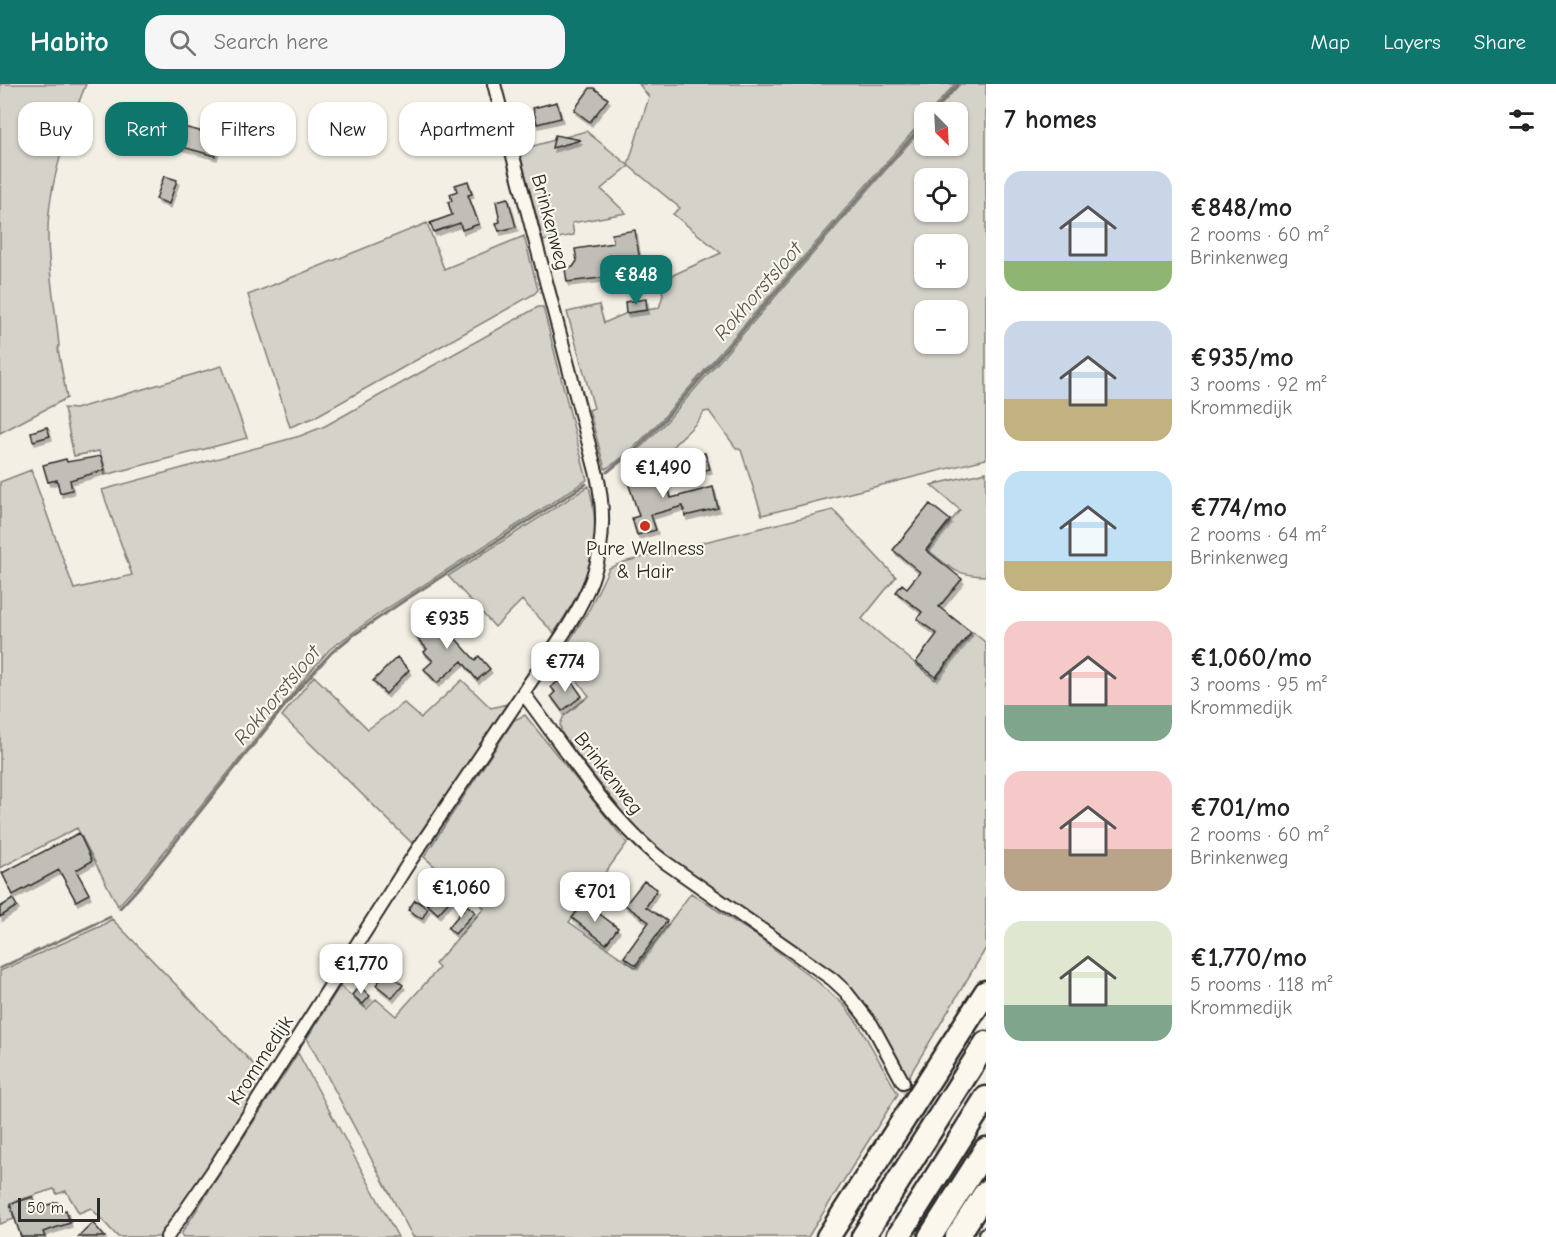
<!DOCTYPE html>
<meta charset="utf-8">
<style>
body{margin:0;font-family:"Comic Neue",sans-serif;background:#f6f6f6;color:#202124;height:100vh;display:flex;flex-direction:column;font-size:22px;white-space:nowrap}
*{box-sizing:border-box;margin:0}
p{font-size:20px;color:#757577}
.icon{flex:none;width:33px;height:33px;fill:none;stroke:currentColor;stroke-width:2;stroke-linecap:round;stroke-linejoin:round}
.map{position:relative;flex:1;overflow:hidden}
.panel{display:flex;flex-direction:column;background:#fff;width:570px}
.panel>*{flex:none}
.hud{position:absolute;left:18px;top:18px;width:570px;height:54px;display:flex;gap:12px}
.needle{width:39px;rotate:156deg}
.fabs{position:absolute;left:914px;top:18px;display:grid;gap:12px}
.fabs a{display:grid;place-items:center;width:54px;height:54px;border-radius:12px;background:#fff;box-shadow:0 2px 4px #0004;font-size:30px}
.scale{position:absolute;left:18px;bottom:15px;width:82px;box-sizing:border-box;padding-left:6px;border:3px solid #2b2b2b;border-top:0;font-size:16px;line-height:21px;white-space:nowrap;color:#2b2b2b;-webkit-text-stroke:4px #fbf7ec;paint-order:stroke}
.price{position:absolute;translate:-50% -51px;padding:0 14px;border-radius:12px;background:#fff;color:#222;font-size:20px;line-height:39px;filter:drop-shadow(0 2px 3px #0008)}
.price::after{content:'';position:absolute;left:50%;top:36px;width:18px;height:14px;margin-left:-9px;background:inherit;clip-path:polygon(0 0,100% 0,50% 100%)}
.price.on{background:#0f766e;color:#fff}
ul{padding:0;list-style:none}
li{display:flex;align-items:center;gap:18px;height:150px;padding:0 18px}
li span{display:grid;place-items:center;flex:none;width:168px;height:120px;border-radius:18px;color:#555}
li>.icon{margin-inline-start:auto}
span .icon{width:72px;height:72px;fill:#fffc;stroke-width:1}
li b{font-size:26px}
h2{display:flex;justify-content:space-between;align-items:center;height:72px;padding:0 18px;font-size:26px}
.chip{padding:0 21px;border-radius:18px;background:#fff;box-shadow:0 2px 4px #0004;font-size:21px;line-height:54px}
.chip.on{background:#0f766e;color:#fff}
header{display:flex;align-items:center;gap:36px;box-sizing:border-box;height:84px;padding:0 30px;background:#0f766e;color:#fff}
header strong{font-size:28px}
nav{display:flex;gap:33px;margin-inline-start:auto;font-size:21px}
.search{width:420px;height:54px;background:#f6f6f6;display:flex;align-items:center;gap:15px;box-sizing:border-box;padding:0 21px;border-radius:18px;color:#757577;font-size:22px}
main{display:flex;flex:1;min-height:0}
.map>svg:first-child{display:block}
.green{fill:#d5d2c9;stroke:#807e7a;stroke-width:1.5;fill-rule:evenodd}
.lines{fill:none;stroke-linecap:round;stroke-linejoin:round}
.stream{stroke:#787772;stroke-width:3}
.building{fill:#c0beb6;stroke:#2b2b2b;stroke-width:1.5;filter:url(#shadow)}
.minor-tunnel{stroke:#cbc8bf;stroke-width:12;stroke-dasharray:12 6;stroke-linecap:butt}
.minor-casing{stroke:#2b2b2b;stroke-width:16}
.motorway-casing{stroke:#2b2b2b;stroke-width:27}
.minor{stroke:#fbf7ec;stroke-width:12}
.motorway{stroke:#fbf7ec;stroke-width:22}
.poi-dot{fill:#c8321e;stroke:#fbf7ec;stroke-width:2}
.labels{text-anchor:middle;stroke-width:4.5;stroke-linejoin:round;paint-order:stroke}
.street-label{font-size:20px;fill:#2b2b2b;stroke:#fbf7ec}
.poi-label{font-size:20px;fill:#2b2b2b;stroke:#fbf7ec}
.water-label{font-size:21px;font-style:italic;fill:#585755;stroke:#fbf7ec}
</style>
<header>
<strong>Habito</strong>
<div class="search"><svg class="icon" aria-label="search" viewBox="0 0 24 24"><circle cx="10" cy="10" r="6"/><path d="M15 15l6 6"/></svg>Search here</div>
<nav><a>Map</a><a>Layers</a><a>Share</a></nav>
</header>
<main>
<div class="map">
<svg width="986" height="1153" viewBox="0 0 986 1153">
<defs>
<filter id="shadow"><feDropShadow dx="2" dy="4" stdDeviation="0" flood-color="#0004"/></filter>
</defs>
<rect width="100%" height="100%" fill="#f3efe4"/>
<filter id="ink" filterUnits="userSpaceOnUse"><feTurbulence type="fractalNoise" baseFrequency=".0167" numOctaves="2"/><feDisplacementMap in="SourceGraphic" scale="12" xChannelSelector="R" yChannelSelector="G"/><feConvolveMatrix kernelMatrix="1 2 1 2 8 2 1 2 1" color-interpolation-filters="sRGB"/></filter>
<g filter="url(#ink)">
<path class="green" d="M0,0H86C68,45 47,102 48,152C48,188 56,225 59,262L58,265L67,314L0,349Z
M639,0H955L930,28H924V35L663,334C645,352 627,373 605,385L589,326L594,324L567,228L599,221L604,239L627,229L659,224L663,211L660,197L721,169L673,130L680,124L629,82L601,105L626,129L572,139L574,151L543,157L519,66L586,47L628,81L649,13Z
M960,0H986V375L762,431L741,366L736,364L709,327L704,328C695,344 686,348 674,361C664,371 657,379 644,384L637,367L667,337L924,42V62H957V28H935ZM924,94H957V128H924ZM957,160V194H924V160ZM924,226H957V260H924Z
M427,139L444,185L524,152L538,206L534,210L313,334L290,343L248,211Z
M538,223H543L587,396L380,529L330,565L310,588L138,800L118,822L77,744L0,784V398L31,386L74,505L132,491L102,406L300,352L325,342Z
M222,282L247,354L105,391L99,367L74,372L64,324L75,325Z
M986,388V492C954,491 952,485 928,466L960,426L931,401Z
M589,402C605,463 587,499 554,549L522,516L495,543L448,492Z
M833,426L896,493L862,535L935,596L973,548L986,559V864L908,994L819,879L650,759L620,725L562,651L560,640L564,632L589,612L560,572L589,526L609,484L624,478Z
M314,592L368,645L404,619L421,634L462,596L491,624L507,620L414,761L282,632Z
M525,631L627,759L569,838L636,884L691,809L757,852L818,898L844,921L859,941L898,1010L808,1153H413L307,954L340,902L367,925L376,915L396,932L439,884L435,880L484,824L424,773L514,636Z
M112,835L266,993L183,1124L162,1153H118L91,1124L79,1129L66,1107L57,1110L54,1105L10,1119L14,1135L0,1140V887L101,842Z
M298,969L398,1153H183L181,1150Z"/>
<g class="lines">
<path class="stream" d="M933,28L958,0
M607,388L636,365L665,335L924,39
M120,824L141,801L295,609L332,568L352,552L405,516L586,400
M0,884L110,833"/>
</g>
<path class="building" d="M590,4H594L608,15L590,38L574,26Z
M557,18L561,34L537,40L533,24Z
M155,36L220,52L215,72L150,54Z
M555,51L581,56L552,64Z
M164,92L177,96L169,120L156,115Z
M468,97L472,110L468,111L479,140L462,146L460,139L434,148L430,139L452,131L448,118L452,117L450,110L457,107L455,101Z
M508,114L516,143L499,147L496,139L500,138L496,117Z
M635,146L641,183L608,188L609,193L567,198L565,185L573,183L577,177L575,165L613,159L612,150Z
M646,215L647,226L626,229L625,218Z
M47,343L50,352L33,357L31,348Z
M705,369L710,385L700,387L696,371Z
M674,370L688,375L675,381L668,378L671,372Z
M101,372L105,386L70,396L72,406L60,409L57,396L48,398L43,381L66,375L67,378Z
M662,383L671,414L713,403L718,424L685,432L683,422L651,431L656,446L637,451L632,434L639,432L626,392Z
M930,420L950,436L926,466L962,495L939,523L971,548L936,593L916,578L937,550L917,535L922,528L896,508L902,500L907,504L920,488L893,466Z
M446,525L455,534L445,543L475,576L479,572L490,585L477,596L462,577L437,599L424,585L433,577L424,568L427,565L416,553Z
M397,573L409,586L386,610L373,597Z
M567,591L582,612L562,627L551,612L555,608L551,603Z
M79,749L92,777L76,786L89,810L76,817L59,786L13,811L2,789Z
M644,797L657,805L646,823L667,837L636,881L624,873L649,838L625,821Z
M441,798L455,811L438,830L427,820L438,809L435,806Z
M13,815L17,822L0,833V823Z
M415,816L428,824L422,835L408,826Z
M584,818L618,844L606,860L572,834Z
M467,821L475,828L455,850L448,844Z
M370,869L388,881L381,891L364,879Z
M387,888L403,901L392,914L376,901Z
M359,902L370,912L363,920L352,911Z
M33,1113L36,1125L57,1118L60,1128L66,1126L70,1139L43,1148L45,1153H21L10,1120Z
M93,1139L105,1153H78Z"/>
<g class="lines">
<path class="minor-tunnel" d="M903,998L963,1108"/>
<defs>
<path id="minor" d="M494,0L597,391C618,488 573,534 523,609C565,664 608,734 662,776L832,895L846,908L872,941L903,998
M985,1150L986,1151
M167,1153L212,1088L410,777L523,609"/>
<path id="motorway" d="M828,1153L986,908
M863,1153L986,959
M898,1153L986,1014
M930,1153L986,1065
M957,1153L986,1108"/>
</defs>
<use href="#minor" class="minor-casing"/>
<use href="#motorway" class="motorway-casing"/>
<use href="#minor" class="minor"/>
<use href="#motorway" class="motorway"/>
</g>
</g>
<circle class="poi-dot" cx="645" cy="442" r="6"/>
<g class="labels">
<g class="street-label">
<text transform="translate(551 138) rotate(75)" y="7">Brinkenweg</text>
<text transform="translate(609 689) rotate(52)" y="7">Brinkenweg</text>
<text transform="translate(260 976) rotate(-57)" y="7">Krommedijk</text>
</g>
<g class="poi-label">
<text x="645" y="471">Pure Wellness<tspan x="645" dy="23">&amp; Hair</tspan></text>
</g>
<g class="water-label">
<text transform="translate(758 207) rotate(-49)" y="7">Rokhorstsloot</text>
<text transform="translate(277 611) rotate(-50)" y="7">Rokhorstsloot</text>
</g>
</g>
</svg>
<div class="fabs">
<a><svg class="needle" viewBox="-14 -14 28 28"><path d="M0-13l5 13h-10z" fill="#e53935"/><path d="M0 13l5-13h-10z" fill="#757577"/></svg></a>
<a><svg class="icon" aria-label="locate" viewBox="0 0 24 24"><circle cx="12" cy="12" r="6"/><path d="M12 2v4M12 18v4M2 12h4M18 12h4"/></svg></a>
<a>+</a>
<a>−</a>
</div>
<div class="scale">50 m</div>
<b class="price on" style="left:636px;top:222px">€848</b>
<b class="price" style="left:663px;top:415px">€1,490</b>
<b class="price" style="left:447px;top:566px">€935</b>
<b class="price" style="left:565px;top:609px">€774</b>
<b class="price" style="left:461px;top:835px">€1,060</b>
<b class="price" style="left:595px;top:839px">€701</b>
<b class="price" style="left:361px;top:911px">€1,770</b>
<div class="hud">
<a class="chip">Buy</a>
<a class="chip on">Rent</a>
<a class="chip">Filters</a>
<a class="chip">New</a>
<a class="chip">Apartment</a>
</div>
</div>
<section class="panel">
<h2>7 homes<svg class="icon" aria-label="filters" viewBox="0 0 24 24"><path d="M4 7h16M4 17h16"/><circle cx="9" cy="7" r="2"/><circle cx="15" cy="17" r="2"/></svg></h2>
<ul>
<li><span style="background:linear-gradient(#c9d6e8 75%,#8fb573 0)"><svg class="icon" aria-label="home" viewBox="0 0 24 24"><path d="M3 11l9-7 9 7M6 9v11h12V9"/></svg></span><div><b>€848/mo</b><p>2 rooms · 60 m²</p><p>Brinkenweg</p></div></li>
<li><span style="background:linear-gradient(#c9d6e8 65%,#c2b280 0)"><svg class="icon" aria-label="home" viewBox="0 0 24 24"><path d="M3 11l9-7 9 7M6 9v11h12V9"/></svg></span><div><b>€935/mo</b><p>3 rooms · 92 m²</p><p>Krommedijk</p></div></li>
<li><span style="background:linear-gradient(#bfe0f5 75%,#c2b280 0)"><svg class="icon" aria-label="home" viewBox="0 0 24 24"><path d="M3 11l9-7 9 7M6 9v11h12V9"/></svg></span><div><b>€774/mo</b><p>2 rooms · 64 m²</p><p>Brinkenweg</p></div></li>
<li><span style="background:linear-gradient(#f6c9c9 70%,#7fa58c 0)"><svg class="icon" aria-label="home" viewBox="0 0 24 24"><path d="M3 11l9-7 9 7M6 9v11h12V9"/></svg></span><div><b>€1,060/mo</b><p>3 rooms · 95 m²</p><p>Krommedijk</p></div></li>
<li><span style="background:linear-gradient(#f6c9c9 65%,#b9a48a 0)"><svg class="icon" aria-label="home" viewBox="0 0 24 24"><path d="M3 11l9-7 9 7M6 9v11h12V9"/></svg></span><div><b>€701/mo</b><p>2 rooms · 60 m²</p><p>Brinkenweg</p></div></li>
<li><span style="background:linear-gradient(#dfe7d0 70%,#7fa58c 0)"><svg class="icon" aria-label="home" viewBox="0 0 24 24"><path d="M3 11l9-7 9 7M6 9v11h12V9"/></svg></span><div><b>€1,770/mo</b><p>5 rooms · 118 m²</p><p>Krommedijk</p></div></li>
</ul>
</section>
</main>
